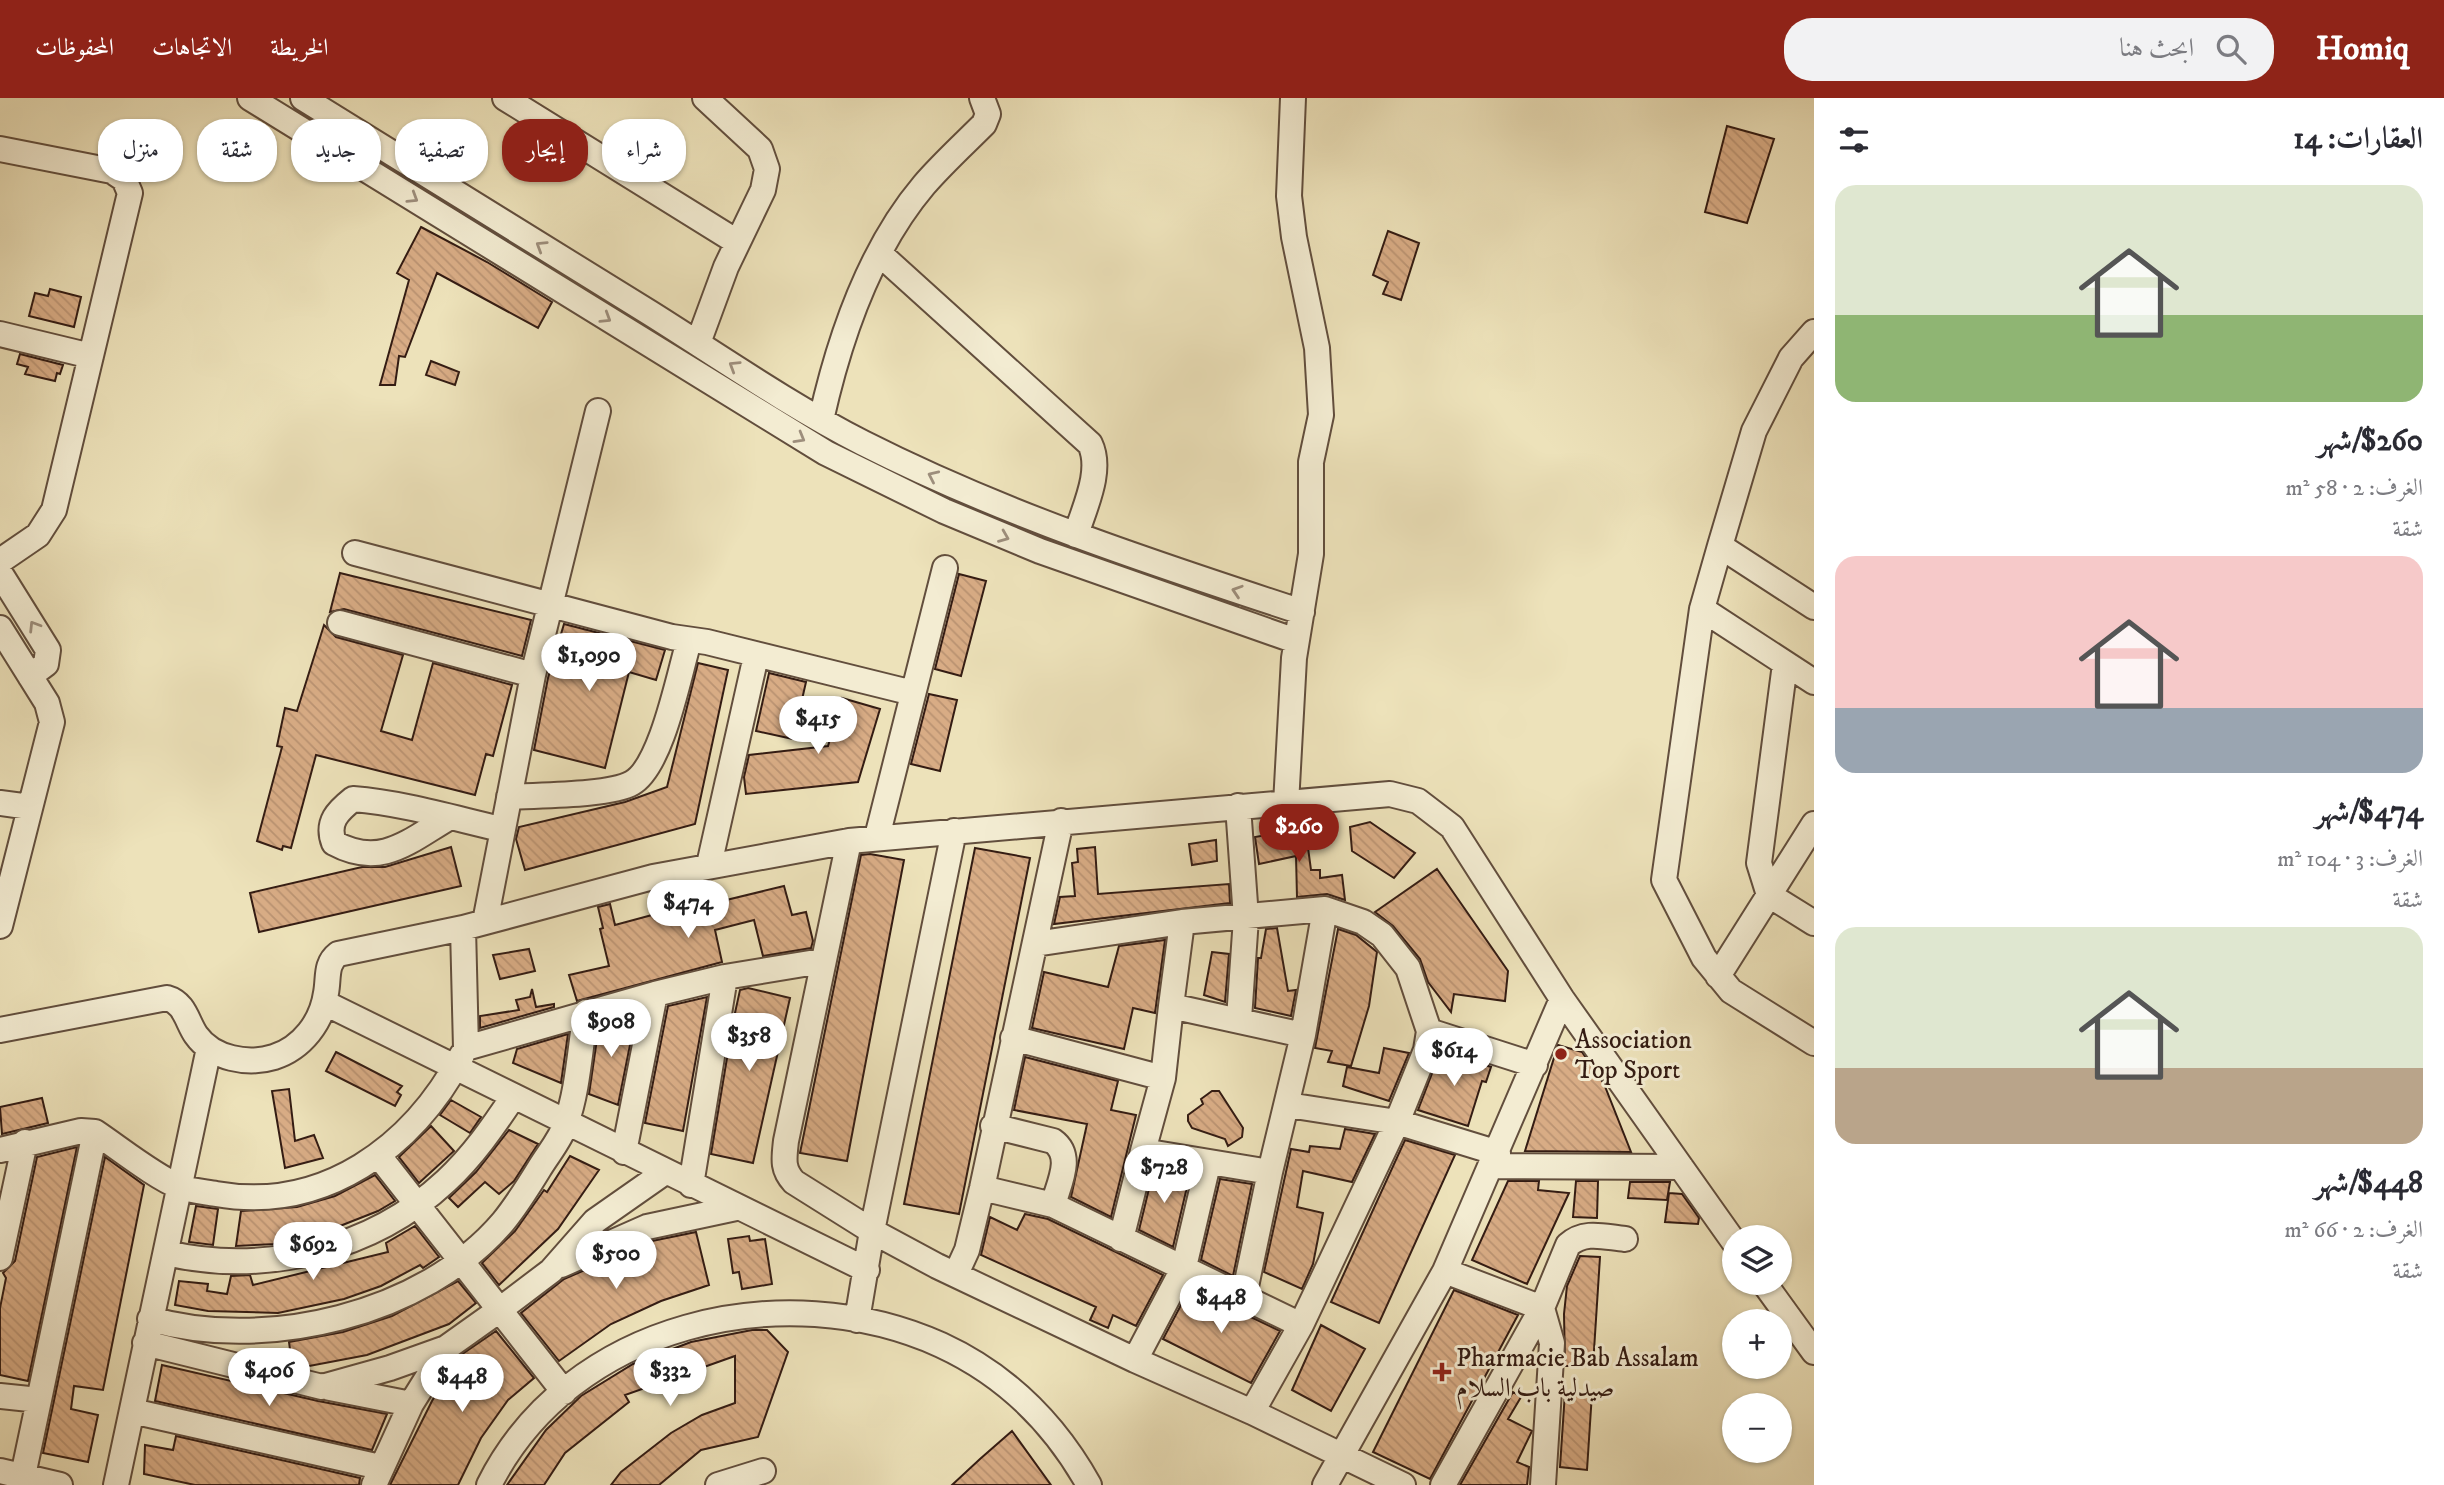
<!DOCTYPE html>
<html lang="ar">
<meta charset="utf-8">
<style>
body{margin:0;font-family:"IM FELL DW Pica",Amiri,serif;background:#f2f2f3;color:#2b2b33;direction:rtl;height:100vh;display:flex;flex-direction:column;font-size:26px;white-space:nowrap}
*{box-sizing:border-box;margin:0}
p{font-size:23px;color:#7c7c81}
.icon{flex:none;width:38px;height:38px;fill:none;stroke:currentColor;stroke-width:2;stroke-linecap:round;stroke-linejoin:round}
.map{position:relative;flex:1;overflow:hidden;direction:ltr}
.sheet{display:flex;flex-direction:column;background:#fff;width:630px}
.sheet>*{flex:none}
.guide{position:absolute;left:21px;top:21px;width:665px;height:63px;direction:rtl;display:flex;gap:14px}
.controls{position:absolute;left:1722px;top:1127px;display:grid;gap:14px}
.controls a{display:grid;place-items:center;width:70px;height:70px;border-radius:50%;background:#fff;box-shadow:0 2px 5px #0004;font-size:35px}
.price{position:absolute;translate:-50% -60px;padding:0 16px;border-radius:24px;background:#fff;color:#222;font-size:23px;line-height:46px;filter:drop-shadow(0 2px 4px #0008)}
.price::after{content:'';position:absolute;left:50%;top:42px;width:21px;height:16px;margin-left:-10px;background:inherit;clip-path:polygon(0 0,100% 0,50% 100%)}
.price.selected{background:#8f2418;color:#fff}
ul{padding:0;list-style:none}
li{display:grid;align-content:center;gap:14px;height:371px;padding:0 21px}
li span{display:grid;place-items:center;height:217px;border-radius:21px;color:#555}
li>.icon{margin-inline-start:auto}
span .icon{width:126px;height:126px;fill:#fffc;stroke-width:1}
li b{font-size:30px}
h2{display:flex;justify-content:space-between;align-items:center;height:84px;padding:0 21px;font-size:30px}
.pill{padding:0 24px;border-radius:28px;background:#fff;box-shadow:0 2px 5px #0004;font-size:24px;line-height:63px}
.pill.selected{background:#8f2418;color:#fff}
header{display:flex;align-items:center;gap:42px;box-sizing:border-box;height:98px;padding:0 35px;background:#8f2418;color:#fff}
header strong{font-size:33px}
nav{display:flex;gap:38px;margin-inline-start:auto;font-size:24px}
.search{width:490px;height:63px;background:#f2f2f3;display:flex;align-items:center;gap:18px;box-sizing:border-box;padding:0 24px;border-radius:28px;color:#7c7c81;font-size:26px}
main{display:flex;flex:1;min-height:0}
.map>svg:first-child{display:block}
.building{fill:url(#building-back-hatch);stroke:#341c13;stroke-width:2}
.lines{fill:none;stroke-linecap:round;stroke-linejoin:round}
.minor-casing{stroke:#624e3d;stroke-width:28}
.minor{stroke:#f3ecd2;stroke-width:24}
.oneway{stroke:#9d8e7c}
.poi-dot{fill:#8f2418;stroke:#f3ecd2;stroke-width:2.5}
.labels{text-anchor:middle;stroke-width:6;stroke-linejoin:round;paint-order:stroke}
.poi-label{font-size:26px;fill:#341c13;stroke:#f3ecd2;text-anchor:start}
</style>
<header>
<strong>Homiq</strong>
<div class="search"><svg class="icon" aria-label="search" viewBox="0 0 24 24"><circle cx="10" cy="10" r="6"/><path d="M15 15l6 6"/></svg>ابحث هنا</div>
<nav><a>الخريطة</a><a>الاتجاهات</a><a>المحفوظات</a></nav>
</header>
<main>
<section class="sheet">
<h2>العقارات: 14<svg class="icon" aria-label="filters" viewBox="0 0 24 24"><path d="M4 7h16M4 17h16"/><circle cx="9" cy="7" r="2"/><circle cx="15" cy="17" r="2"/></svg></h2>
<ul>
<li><span style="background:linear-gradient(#dfe7d0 60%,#8fb573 0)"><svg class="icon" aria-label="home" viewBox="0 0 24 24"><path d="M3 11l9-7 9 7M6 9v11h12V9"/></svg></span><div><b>$260/شهر</b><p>الغرف: 2 · 58 m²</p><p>شقة</p></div></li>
<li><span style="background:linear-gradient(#f6c9c9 70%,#9aa5b1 0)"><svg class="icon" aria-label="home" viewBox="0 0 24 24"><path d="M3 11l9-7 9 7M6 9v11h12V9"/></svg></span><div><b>$474/شهر</b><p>الغرف: 3 · 104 m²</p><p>شقة</p></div></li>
<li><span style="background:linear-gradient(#dfe7d0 65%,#b9a48a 0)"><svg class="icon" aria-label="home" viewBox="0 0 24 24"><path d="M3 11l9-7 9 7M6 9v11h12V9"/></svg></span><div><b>$448/شهر</b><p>الغرف: 2 · 66 m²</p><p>شقة</p></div></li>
</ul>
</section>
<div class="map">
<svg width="1814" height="1387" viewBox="0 0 1814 1387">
<defs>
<pattern id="building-back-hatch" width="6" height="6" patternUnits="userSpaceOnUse" patternTransform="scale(1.75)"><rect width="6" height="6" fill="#d8ac85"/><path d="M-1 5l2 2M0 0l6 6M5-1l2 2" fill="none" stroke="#ba9372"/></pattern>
</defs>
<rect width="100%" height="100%" fill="#ede2ba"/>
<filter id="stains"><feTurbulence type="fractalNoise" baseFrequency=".00286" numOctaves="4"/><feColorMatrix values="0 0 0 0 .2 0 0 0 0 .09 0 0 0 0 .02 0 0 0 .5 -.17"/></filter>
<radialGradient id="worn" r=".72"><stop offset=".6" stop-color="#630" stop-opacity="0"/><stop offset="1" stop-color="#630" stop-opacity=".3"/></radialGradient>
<path class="building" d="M1727,28L1774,41L1747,125L1705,114Z
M421,129L487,164L552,204L538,230L437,175L405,259L399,258L395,287H380L409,182L397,175Z
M1388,133L1419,145L1401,202L1383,196L1388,184L1373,177Z
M50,191L81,199L74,229L29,218L35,195L48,198Z
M20,256L63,267L60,276L57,275L55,283L25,276L28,269L17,266Z
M431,263L459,274L455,287L426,277Z
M340,475L531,522L522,558L344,511L330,514Z
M959,476L986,483L961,578L935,571Z
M564,526L665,552L656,582L629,574L605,670L534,652L548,580Z
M324,527L336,539L403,557L381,633L412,642L433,565L512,587L493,658L486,656L475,697L316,657L291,750L283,748L282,752L257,743L282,649L277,648L285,610L297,613Z
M698,565L728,572L695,726L525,772L516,741L519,729L625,704L667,689Z
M769,575L806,584L793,641L756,633Z
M929,596L957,602L940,673L911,666Z
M842,600L880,611L858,684L746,696L744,679L749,657L828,648Z
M1370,724L1415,755L1394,780L1352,753L1350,729Z
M1277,735L1278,739L1306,735L1311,772H1320V780L1342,777L1345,802L1327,796L1297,799L1296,758L1259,766L1255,739Z
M1216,742L1217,763L1192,767L1189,746Z
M451,749L461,788L259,834L250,795L362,769H385Z
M1095,749L1098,796L1229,786L1230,805L1054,826L1060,799L1075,798L1072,765L1078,764L1077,751Z
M975,750L1030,760L959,1116L904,1106Z
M870,756L904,762L847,1063L800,1055L861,757Z
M1437,771L1508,873L1505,903L1454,896L1451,914L1428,884L1420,861L1393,828L1375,814Z
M784,788L792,817L806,814L813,843L811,850L763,858L754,822L715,832L722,864L577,903L569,877L609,868L600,831L603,830L598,809L610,806L615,827L689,807L714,805Z
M1277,830L1288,893L1296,892L1291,918L1255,910L1258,860H1261L1266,831Z
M1338,831L1356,837L1377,854L1369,908L1351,968L1328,964L1332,953L1315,950Z
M1165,842L1155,915L1133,910L1124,951L1032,930L1044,874L1108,889L1119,848Z
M529,851L535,873L500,881L493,857Z
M1212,854L1229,856L1225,904L1204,897Z
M748,890L790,900L753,1065L711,1056L733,924L740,892Z
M532,891L536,909L554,906V909L480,930V918L519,912L516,902L530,899Z
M707,899L683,1033L645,1025L668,908Z
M636,917L618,1007L589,996L599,927Z
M568,936L561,985L513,965L517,951Z
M1558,947L1582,954L1604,986L1631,1054L1525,1053Z
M1384,950L1409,955L1389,1003L1343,988L1347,969L1379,975Z
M1441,952L1491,969L1486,984L1482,983L1468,1028L1418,1012Z
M336,954L402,988L397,994L401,997L395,1008L326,973Z
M1025,959L1118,983L1111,1012L1136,1017L1111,1119L1071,1099L1087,1026L1014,1012Z
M289,991L295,1043L314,1037L323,1060L285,1070L272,993Z
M1212,993H1219L1243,1030L1242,1039L1228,1048L1225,1041L1192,1030L1188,1023V1017L1203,1006L1201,1001Z
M42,1000L48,1025L2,1036L0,1009Z
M451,1002L481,1019L470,1035L440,1017Z
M431,1028L454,1053L419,1085L399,1059Z
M1345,1031L1375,1036L1352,1084L1303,1073L1297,1109L1323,1115L1313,1166L1302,1191L1264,1174L1291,1051L1309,1054L1310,1048L1340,1051Z
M509,1032L538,1046L514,1083L499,1096L485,1084L458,1109L449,1100L476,1074Z
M1405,1042L1455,1057L1379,1225L1331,1204Z
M77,1049L28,1283L0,1277V1210L6,1180L3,1175L15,1163L37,1059Z
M570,1058L599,1072L558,1131L499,1187L482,1165L515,1133L544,1092L547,1094Z
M105,1059L144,1087L103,1292L74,1288L71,1311L98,1317L88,1364L43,1355Z
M1154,1070L1190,1076L1173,1149L1139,1132Z
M375,1077L395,1103L378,1113L312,1139L277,1146L236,1148L241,1113L297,1109L335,1098Z
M1220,1081L1252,1086L1233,1178L1201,1162Z
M1508,1083H1539L1538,1092L1569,1095L1527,1186L1472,1162Z
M1576,1083H1598L1597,1120L1573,1119Z
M1630,1084H1670L1667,1102L1628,1100Z
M1669,1095L1682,1096L1699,1120L1698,1126L1665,1124Z
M196,1108L218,1111L213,1147L189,1144Z
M1025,1116L1048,1121L1163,1177L1136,1228L1113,1217L1108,1230L1090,1222L1096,1209L981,1157L990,1119L1017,1132Z
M415,1128L439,1159L423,1170L420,1167L381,1188L344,1201L278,1215L208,1213L175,1207L179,1183L208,1186L207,1193L227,1196L231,1178L250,1177L253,1187L388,1154L386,1145Z
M696,1134L709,1187L661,1203L611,1226L559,1263L521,1215L564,1181L652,1143Z
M749,1138L750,1143L765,1141L772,1186L742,1191L739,1174L733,1175L728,1141Z
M1580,1158L1600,1159L1593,1268H1565L1564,1216L1567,1188Z
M458,1183L476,1205L449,1226L367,1257L304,1269L292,1266L289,1244L343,1234L392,1218Z
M1190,1190L1280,1233L1251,1285L1163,1241Z
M1454,1192L1518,1217L1430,1381L1373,1354Z
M1321,1227L1365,1251L1331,1313L1292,1292Z
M752,1232H767L788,1254L758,1339L701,1352L659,1387H611L621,1374L671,1335L702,1317L735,1305V1258L625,1297L629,1304L565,1355L544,1387H507L546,1332L581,1298L633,1266L691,1244Z
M496,1233L534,1280L508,1302L481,1340L458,1387H390L432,1303L458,1259Z
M162,1267L318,1303L387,1316L372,1352L155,1303Z
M1513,1294L1521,1299L1508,1321L1532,1333L1517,1364L1529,1369L1527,1387H1460Z
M1565,1294L1592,1295L1587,1372L1560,1369Z
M1012,1333L1051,1387H952L980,1361Z
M176,1338L360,1380L359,1387H195L144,1376L145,1347L173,1352Z"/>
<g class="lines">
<defs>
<path id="minor" d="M250,0L826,355L944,413L1040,453L1296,543
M303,0C418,72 534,143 650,215C720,259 789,307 863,345C1003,416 1152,465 1302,514
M505,0L737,144
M0,51L112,73L124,81L130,95L54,412L38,437L0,463
M880,156L1090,346C1103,373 1084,410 1076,437
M1814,234L1791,260L1754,333L1720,448L1702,511L1664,782L1704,860L1731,893L1814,945
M0,236L91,258
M698,245L726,169L763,92L767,71L760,51L705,0
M821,322C839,241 869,152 924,87C942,66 964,46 984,26L988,16L982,0
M1720,448L1814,509
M355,455L672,539L707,544L913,595
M0,475L48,552L46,566L30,578
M1702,511L1814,584
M340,525L533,577
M0,530L47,605L52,624L0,828
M1785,566L1759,765L1769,797L1814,825
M509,699C537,697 609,698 632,685C662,668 679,576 689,543
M0,705L30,709
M1286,706L1294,560L1311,456V364L1321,317L1317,250L1294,139L1289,98L1293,0
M1238,708L1246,820L1239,921
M450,719C410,742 382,771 334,745C326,724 338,713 353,701C403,705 453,720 501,731
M877,739L945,470
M849,743L786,1043C784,1061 782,1071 794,1084L872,1133L937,1168L1135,1262
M709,767L756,558
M485,824L533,577L598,313
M463,830L466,950L655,896L725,879L822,863
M1035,846L1182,824L1325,811L1363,824L1382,837L1408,870L1429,933L1426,952L1397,1024L1301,1227L1252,1314L1403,1387
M1718,878L1814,726
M325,905L867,1172
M1171,908L1303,937L1270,1074L1143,1053L1163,980Z
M1171,908L1182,824
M0,932L167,900C185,905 187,924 196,937C213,961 248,967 274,959C302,950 322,924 326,895C329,880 325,866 338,856L463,830L653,779L849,743L1390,696L1418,703L1452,729L1562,901L1734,1144
M1429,933L1535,967
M1303,937L1325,811
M1013,940L1163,980
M1288,1007L1397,1024L1498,1055
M993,1028L1053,1043C1074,1058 1059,1085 1053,1107L1301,1227
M95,1034C119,1050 155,1079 180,1089C191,1093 205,1094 216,1096C324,1115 413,1049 462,957
M0,1052L81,1033L95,1034L39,1302
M624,1054L655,896
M379,1058L564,1294
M1208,1066L1184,1169L1135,1262L1252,1314
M1493,1068L1681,1069
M691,1087L725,879
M982,1090L1053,1107
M1121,1141L1143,1053
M166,1155C265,1178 372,1152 446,1083C473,1058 493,1029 513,999
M0,1160L25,1044
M561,1167L647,1129L736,1110
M956,1176L967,1152L982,1090L1061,723
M1764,1185L1814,1254
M1244,1198L1270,1074
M150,1221C265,1254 424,1217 503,1124C517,1107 528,1089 539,1071C548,1056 561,1041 566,1025C578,993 580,949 586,914
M857,1222L872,1133L954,733
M145,1245L322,1289L390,1270L446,1250L498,1213L551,1173L595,1123L665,1074
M330,1290L411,1306
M0,1298L39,1302L21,1387
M132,1313L380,1369
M0,1373L60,1387
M116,1387L209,950
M374,1387L411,1306L446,1250
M489,1387C570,1225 784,1176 941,1247C1006,1277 1055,1326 1089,1387
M718,1387L763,1373
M1325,1387L1445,1173L1562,901
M1443,1387L1542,1210L1445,1173
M1543,1387L1552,1245L1542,1210L1568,1147C1585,1132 1604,1139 1625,1141"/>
</defs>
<use href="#minor" class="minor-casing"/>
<use href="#minor" class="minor"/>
</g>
<defs><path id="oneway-chevron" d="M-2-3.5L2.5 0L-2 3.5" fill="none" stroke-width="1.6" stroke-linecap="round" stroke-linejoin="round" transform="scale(1.75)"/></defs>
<g class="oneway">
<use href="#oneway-chevron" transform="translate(413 100) rotate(32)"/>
<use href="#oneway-chevron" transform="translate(541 148) rotate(-148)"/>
<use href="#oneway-chevron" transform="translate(606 220) rotate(32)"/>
<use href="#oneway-chevron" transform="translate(734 268) rotate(-148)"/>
<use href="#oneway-chevron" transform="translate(800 340) rotate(30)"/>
<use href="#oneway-chevron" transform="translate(933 378) rotate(-155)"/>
<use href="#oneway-chevron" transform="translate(1004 439) rotate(22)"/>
<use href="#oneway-chevron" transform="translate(1237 493) rotate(-162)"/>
<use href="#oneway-chevron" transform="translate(34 528) rotate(-122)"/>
</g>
<g class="poi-dot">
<circle cx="1561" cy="956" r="7"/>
<path d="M1438.5 1263.5h7v7h7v7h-7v7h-7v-7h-7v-7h7z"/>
</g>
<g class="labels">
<g class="poi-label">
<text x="1575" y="950">Association<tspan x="1575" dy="30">Top Sport</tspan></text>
<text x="1456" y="1268">Pharmacie Bab Assalam<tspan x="1456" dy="30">صيدلية باب السلام</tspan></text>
</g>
</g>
<rect width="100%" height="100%" filter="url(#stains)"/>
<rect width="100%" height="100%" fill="url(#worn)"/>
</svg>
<div class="controls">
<a><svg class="icon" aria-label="layers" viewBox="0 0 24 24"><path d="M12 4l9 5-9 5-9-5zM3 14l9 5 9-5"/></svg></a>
<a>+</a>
<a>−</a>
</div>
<b class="price" style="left:589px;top:595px">$1,090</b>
<b class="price" style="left:818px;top:658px">$415</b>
<b class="price selected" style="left:1299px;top:766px">$260</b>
<b class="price" style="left:688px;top:842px">$474</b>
<b class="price" style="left:611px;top:961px">$908</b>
<b class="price" style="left:749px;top:975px">$358</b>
<b class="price" style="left:1454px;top:990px">$614</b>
<b class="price" style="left:1164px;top:1107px">$728</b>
<b class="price" style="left:313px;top:1184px">$692</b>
<b class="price" style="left:616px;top:1193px">$500</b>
<b class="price" style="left:1221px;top:1237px">$448</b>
<b class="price" style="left:269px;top:1310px">$406</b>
<b class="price" style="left:670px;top:1310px">$332</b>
<b class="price" style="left:462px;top:1316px">$448</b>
<div class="guide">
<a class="pill">شراء</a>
<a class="pill selected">إيجار</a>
<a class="pill">تصفية</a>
<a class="pill">جديد</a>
<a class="pill">شقة</a>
<a class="pill">منزل</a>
</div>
</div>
</main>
